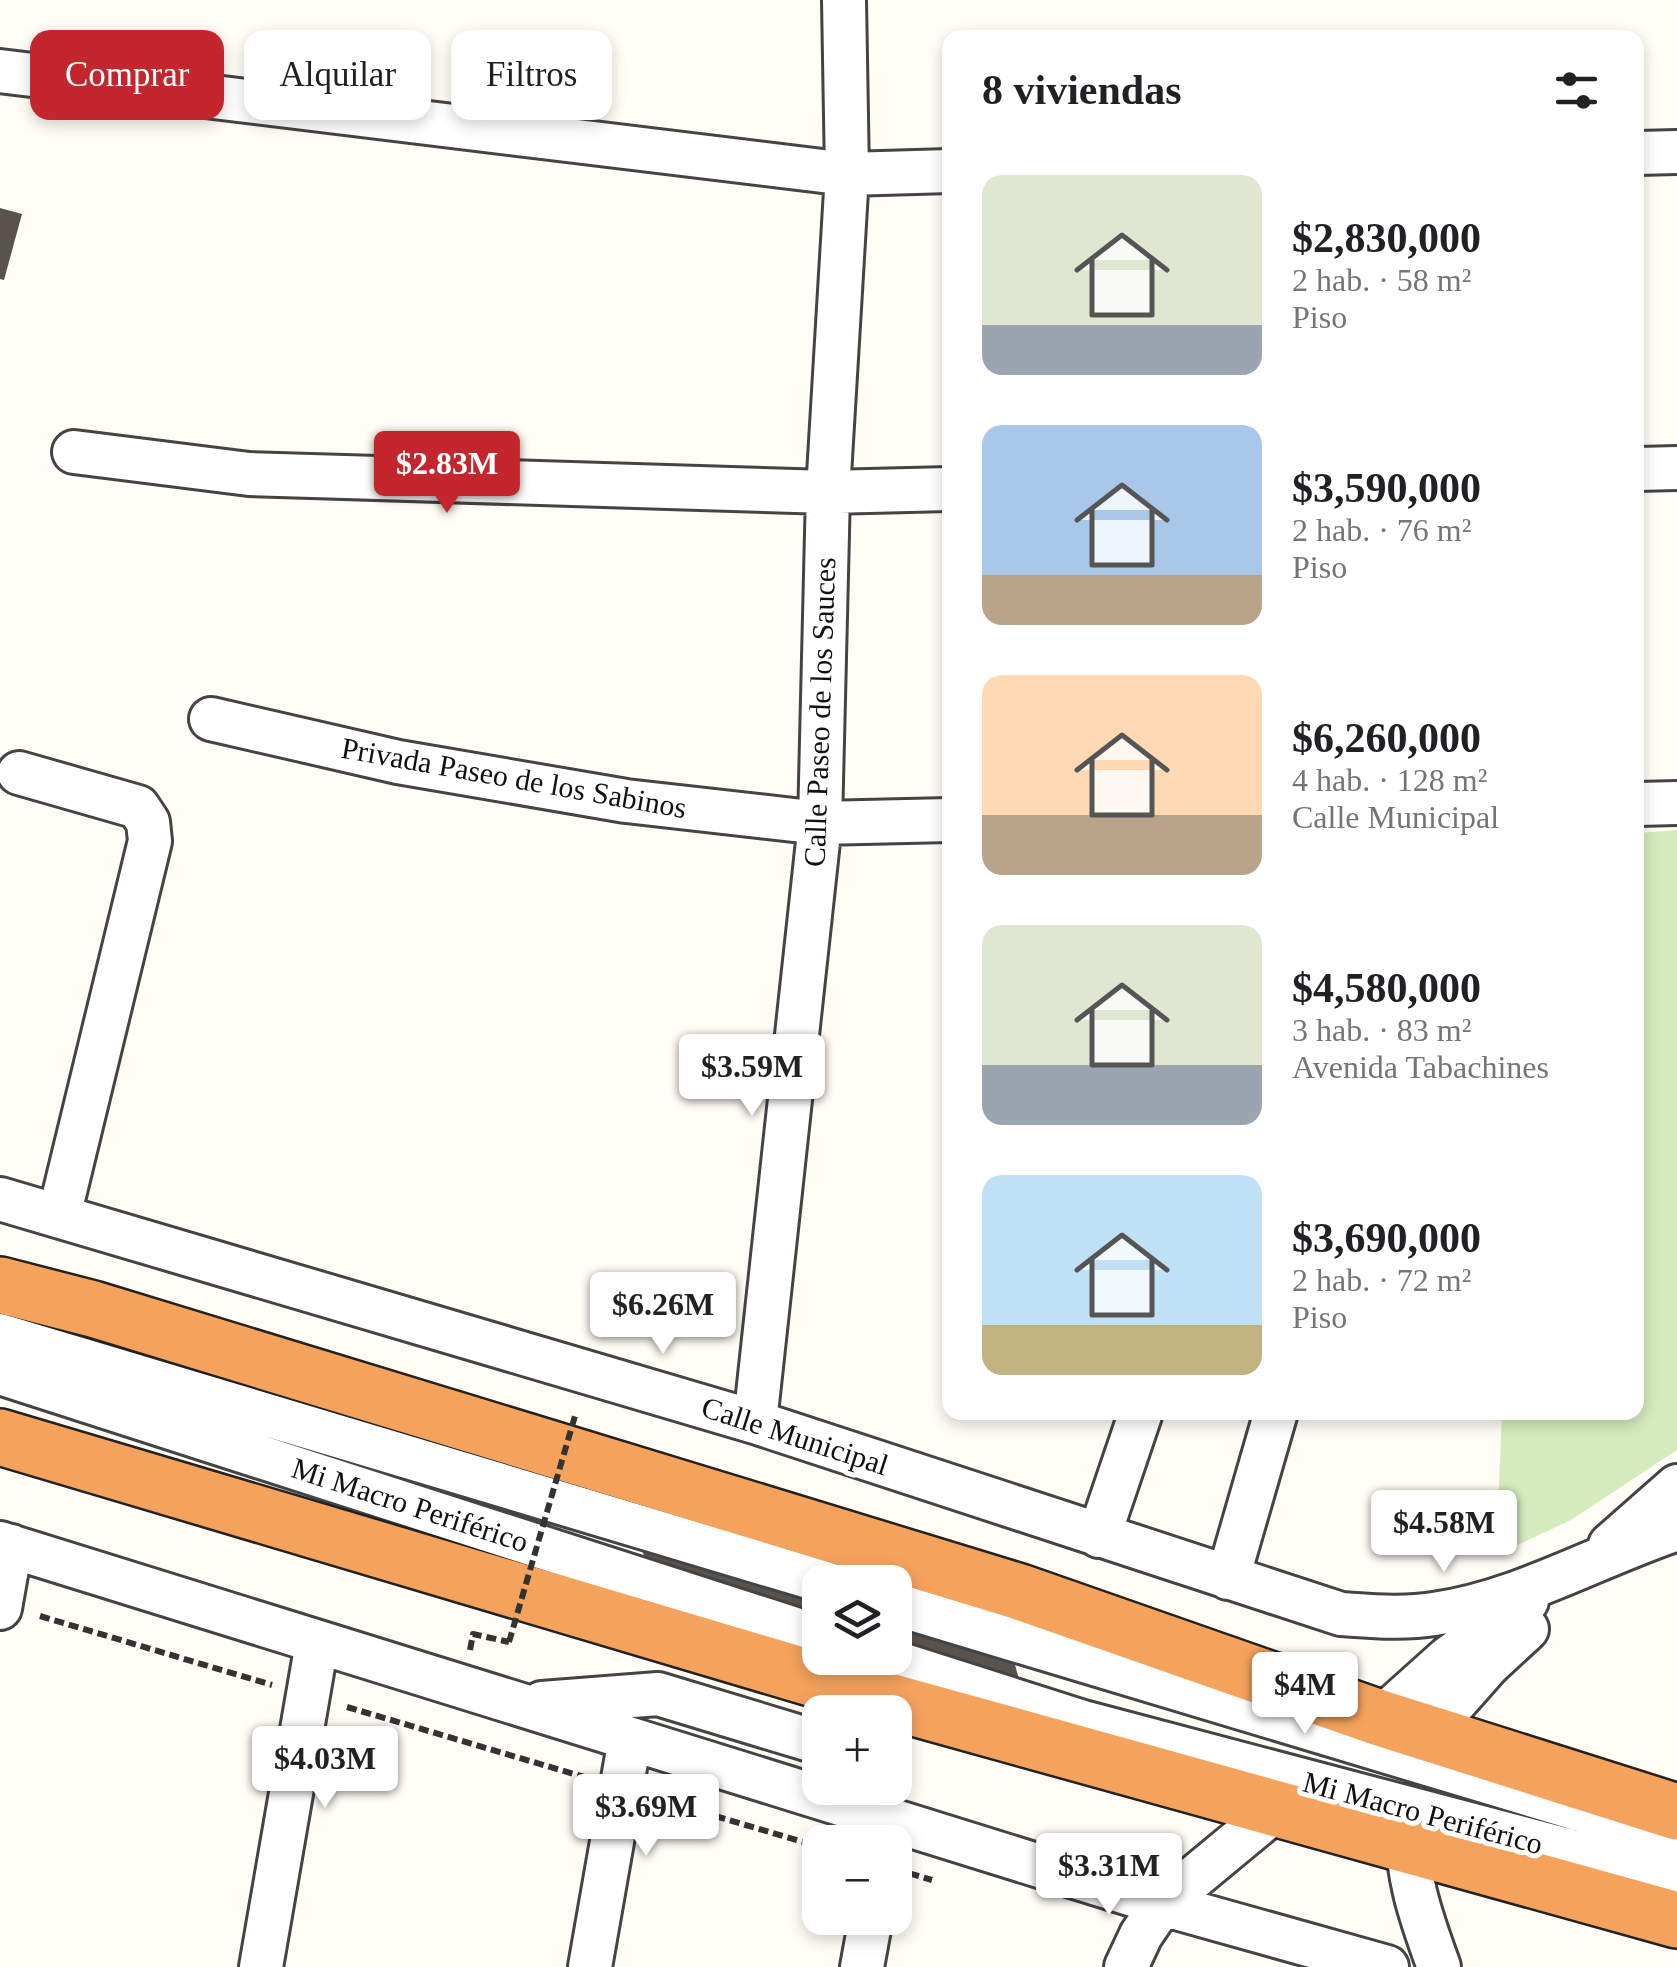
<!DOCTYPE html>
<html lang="es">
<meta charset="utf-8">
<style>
body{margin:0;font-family:Georgia,serif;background:#f6f6f6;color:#202124;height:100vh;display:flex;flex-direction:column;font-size:38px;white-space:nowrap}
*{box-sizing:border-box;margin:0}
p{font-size:32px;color:#757577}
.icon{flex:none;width:55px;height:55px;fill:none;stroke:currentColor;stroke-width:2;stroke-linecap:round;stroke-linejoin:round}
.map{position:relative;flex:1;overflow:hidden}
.sheet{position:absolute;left:942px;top:30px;width:702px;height:1390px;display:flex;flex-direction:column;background:#fff;border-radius:20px;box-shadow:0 5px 15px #0003}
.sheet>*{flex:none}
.guide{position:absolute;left:30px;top:30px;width:762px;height:90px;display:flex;gap:20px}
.fabs{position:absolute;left:802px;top:1565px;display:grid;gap:20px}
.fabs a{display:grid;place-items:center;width:110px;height:110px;border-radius:20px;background:#fff;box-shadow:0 5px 15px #0003;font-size:50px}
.price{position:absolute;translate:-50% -85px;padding:0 22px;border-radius:10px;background:#fff;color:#222;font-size:32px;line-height:65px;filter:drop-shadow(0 2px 5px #0008)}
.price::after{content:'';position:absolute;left:50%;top:60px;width:30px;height:22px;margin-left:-15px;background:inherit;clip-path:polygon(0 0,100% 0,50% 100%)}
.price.active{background:#c4262e;color:#fff}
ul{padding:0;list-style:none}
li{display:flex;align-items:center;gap:30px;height:250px;padding:0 40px}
li span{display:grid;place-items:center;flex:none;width:280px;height:200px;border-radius:20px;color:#555}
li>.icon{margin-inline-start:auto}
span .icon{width:120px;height:120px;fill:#fffc;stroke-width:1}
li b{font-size:42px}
h2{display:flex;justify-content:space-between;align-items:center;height:120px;padding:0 40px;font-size:42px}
.pill{padding:0 35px;border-radius:20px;background:#fff;box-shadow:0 5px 15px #0003;font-size:35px;line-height:90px}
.pill.active{background:#c4262e;color:#fff}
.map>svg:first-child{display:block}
.green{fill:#d5ebbd}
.building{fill:#5a524d}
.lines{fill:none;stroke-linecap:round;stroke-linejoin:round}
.minor-casing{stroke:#444;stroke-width:48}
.highway-casing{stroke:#222;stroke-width:60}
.path{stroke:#333;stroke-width:6;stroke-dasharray:10 5;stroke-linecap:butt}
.minor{stroke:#fff;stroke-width:42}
.highway{stroke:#f5a25d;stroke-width:55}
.path-bridge{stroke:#333;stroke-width:6;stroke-dasharray:10 5;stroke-linecap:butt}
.labels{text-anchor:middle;stroke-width:10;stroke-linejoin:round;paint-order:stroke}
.street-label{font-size:30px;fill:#111;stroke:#fff}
</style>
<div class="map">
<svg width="1677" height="1967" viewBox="0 0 1677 1967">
<rect width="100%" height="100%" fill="#fffdf5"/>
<path class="green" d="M1677,830V1450L1571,1520L1496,1555L1502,1413L1638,1412V833Z"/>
<path class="building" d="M0,208L22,214L4,280L0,279Z
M639,1539L820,1593V1623L649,1573Z
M895,1616L1011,1650L1020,1683L895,1646Z"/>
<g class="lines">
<defs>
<path id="minor" d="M0,71L847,174L950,171
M1638,153L1677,152
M74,452L249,474L828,492L950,489
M1638,469L1677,468
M211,719L398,762L626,801L820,823L950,820
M19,773L138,807L148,822L150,841L59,1216
M1638,804L1677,803
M0,1199L755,1422L1341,1614C1372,1616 1403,1619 1434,1614C1519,1602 1596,1556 1677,1529
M0,1335L825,1582
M0,1373L820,1637
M755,1422L820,823L828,492L847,174L844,0
M1099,1536L1141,1412
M0,1543L1162,1904L1387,1967
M1610,1545L1677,1486
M1228,1578L1276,1412
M895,1604L1677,1839
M0,1608L11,1546
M882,1658L1083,1722L1677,1879
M542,1703L658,1694L820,1743
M1427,1734L1488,1665L1527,1629
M1361,1736L1448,1658L1527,1601
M1408,1817C1404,1870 1421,1918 1439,1967
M261,1967L317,1643
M590,1967L630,1739
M862,1967L871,1918
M1126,1967L1141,1935L1162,1904L1296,1793"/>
<path id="highway" d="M0,1285L93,1309L1020,1592L1380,1718L1677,1812
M0,1437L878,1698L1677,1920"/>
</defs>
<use href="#minor" class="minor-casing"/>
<use href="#highway" class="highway-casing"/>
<path class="path" d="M40,1616L272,1685
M470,1650L473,1634L509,1642
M347,1707L584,1777
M658,1799L820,1847
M895,1869L932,1880"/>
<use href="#minor" class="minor"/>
<use href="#highway" class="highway"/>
<path class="path-bridge" d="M509,1642L575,1416"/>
</g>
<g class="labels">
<g class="street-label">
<text transform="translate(820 712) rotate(-88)" y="10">Calle Paseo de los Sauces</text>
<text transform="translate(514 778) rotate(10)" y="10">Privada Paseo de los Sabinos</text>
<text transform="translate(795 1436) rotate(18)" y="10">Calle Municipal</text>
<text transform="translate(410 1505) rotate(18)" y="10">Mi Macro Periférico</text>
<text transform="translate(1423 1813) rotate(15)" y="10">Mi Macro Periférico</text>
</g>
</g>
</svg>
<div class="fabs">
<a><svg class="icon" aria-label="layers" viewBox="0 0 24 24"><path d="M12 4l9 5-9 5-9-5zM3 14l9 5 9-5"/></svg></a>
<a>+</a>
<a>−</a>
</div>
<b class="price active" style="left:447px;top:516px">$2.83M</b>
<b class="price" style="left:752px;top:1119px">$3.59M</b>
<b class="price" style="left:663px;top:1357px">$6.26M</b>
<b class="price" style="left:1444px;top:1575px">$4.58M</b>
<b class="price" style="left:1305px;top:1737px">$4M</b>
<b class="price" style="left:325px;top:1811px">$4.03M</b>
<b class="price" style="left:646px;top:1859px">$3.69M</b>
<b class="price" style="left:1109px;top:1918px">$3.31M</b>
<div class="guide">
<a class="pill active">Comprar</a>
<a class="pill">Alquilar</a>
<a class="pill">Filtros</a>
</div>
<section class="sheet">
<h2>8 viviendas<svg class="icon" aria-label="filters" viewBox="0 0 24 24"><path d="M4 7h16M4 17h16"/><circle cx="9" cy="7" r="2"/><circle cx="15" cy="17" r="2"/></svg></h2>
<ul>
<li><span style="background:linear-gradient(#dfe7d0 75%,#9aa5b1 0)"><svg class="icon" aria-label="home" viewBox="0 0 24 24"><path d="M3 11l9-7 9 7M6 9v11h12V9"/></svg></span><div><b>$2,830,000</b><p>2 hab. · 58 m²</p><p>Piso</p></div></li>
<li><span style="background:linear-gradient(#a9c7e8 75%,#b9a48a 0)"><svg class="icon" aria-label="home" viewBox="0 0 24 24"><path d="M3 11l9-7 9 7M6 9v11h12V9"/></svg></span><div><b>$3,590,000</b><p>2 hab. · 76 m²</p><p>Piso</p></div></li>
<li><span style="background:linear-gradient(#ffd9b3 70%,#b9a48a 0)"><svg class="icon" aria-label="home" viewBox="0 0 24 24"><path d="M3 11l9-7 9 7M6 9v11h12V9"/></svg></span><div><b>$6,260,000</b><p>4 hab. · 128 m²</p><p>Calle Municipal</p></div></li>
<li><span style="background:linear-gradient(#dfe7d0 70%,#9aa5b1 0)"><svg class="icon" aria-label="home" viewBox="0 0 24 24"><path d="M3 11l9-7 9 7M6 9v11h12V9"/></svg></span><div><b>$4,580,000</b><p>3 hab. · 83 m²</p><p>Avenida Tabachines</p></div></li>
<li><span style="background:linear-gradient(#bfe0f5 75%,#c2b280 0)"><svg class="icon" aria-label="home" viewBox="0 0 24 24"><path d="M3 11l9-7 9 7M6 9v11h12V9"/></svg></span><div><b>$3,690,000</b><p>2 hab. · 72 m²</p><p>Piso</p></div></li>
</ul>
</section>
</div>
